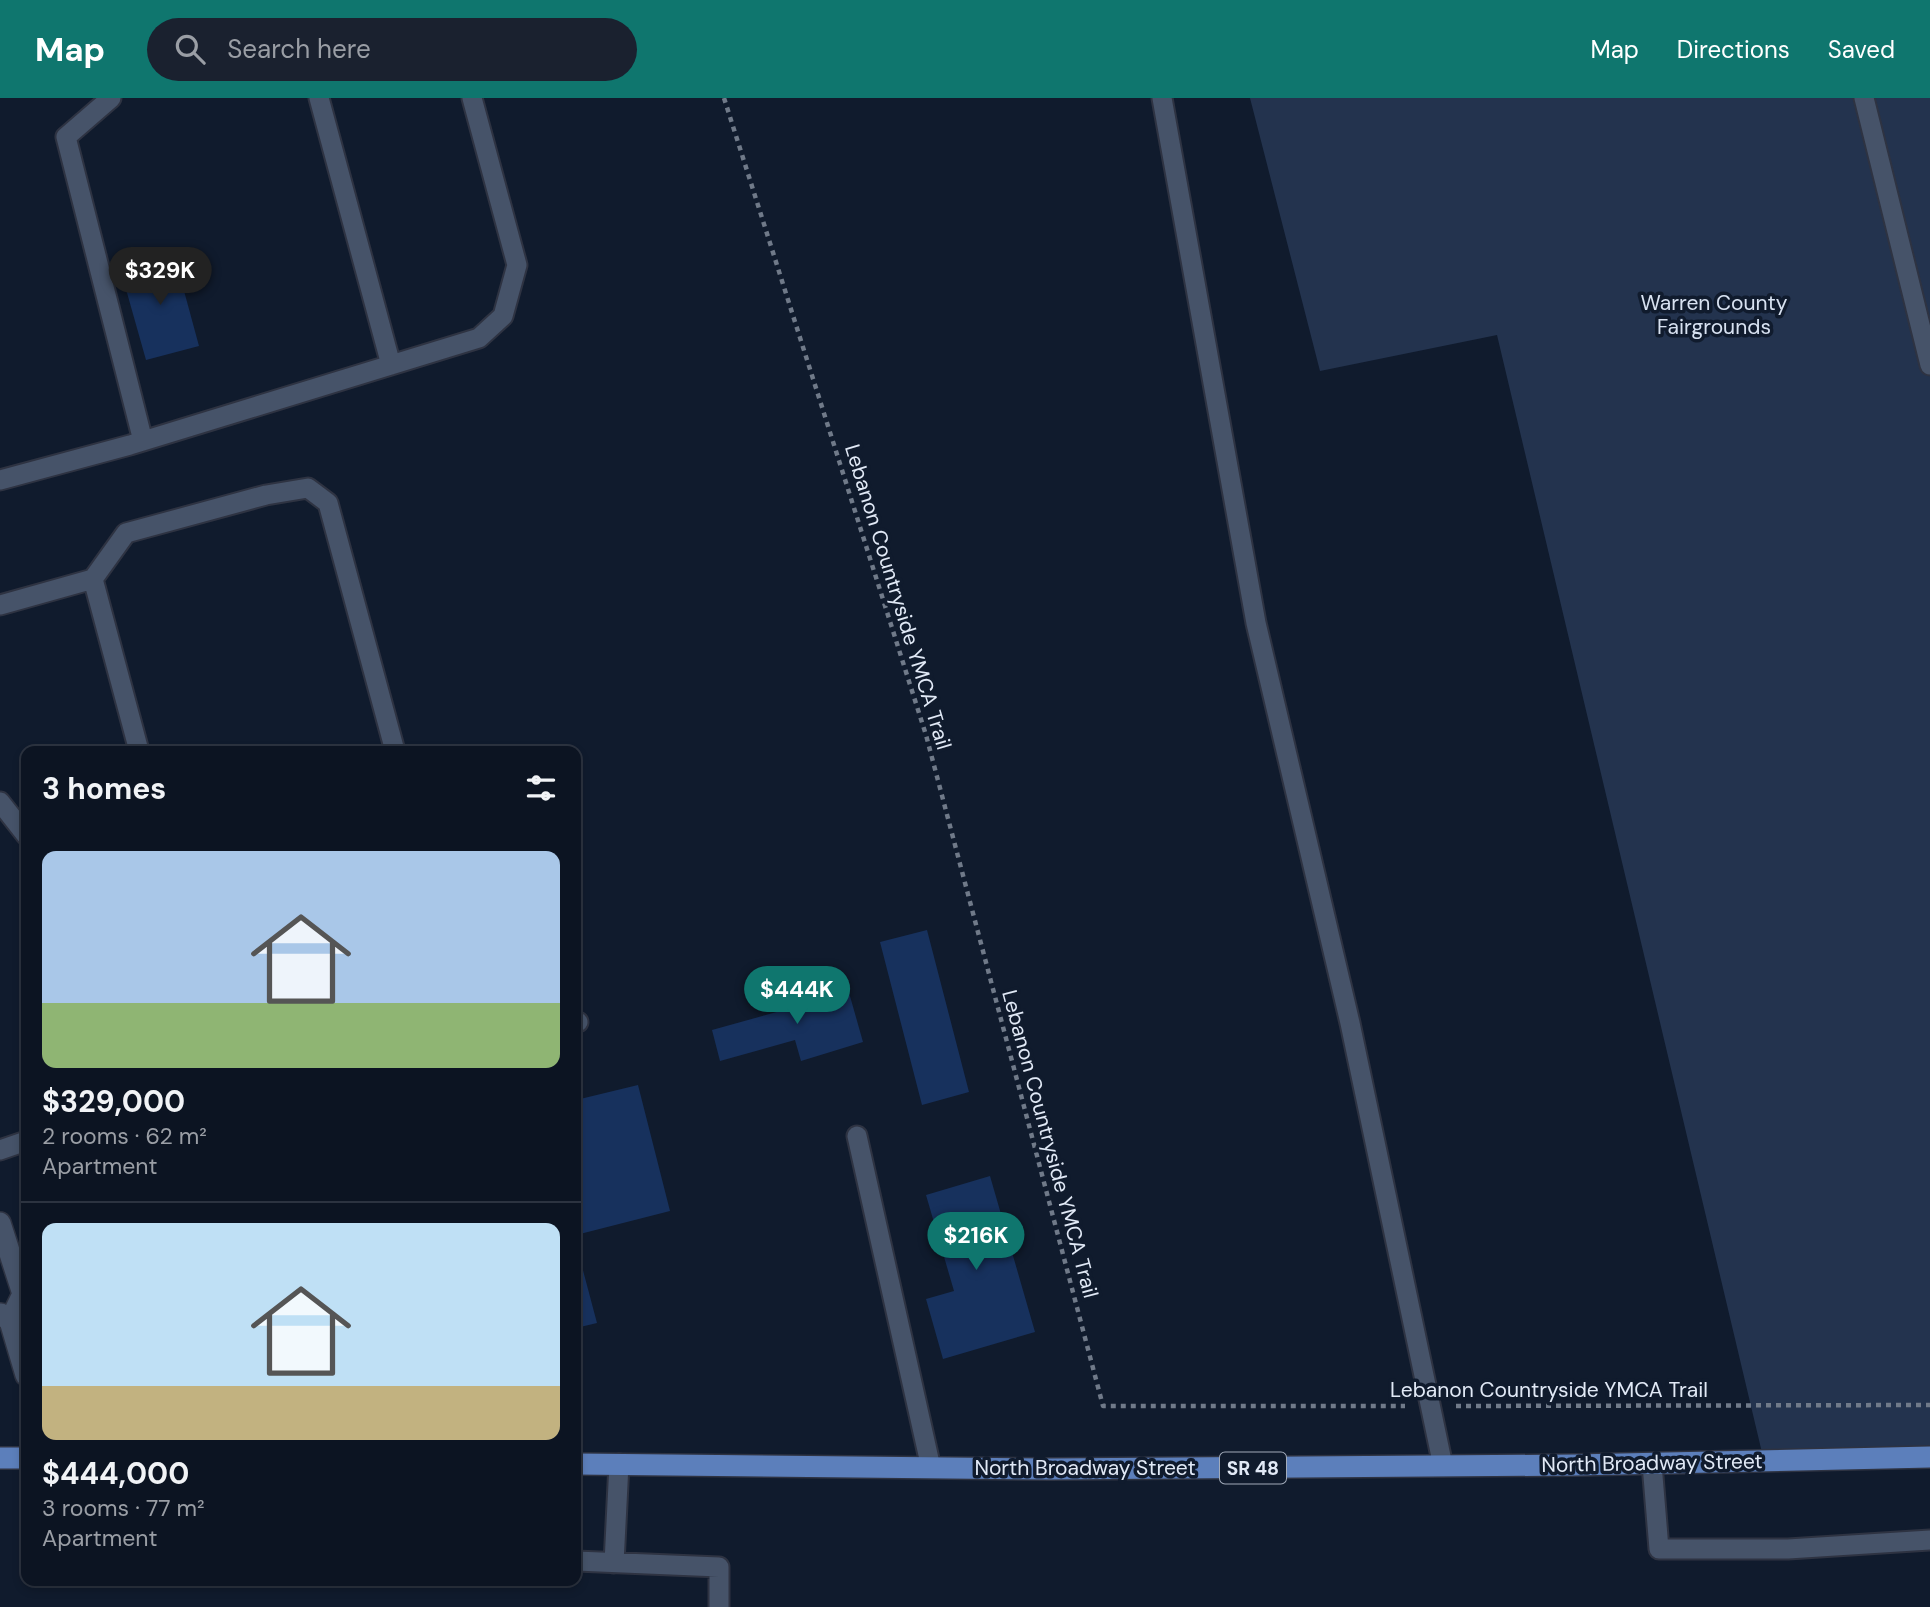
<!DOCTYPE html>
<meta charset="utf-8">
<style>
body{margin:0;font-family:"DM Sans",sans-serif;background:#1a212f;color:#f1f3f6;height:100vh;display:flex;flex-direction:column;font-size:26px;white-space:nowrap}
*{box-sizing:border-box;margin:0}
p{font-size:23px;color:#9a9ea5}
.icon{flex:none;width:38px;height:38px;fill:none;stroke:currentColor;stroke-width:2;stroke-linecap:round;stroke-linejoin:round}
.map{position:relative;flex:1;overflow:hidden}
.details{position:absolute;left:21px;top:648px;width:560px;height:840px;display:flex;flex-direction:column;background:#0c1422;border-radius:14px;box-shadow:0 4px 10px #0003,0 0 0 2px #2c3340}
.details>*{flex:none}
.price{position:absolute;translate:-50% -60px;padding:0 16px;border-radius:24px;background:#0f766e;color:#fff;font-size:23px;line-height:46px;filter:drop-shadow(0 2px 4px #0008)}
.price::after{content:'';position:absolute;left:50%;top:42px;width:21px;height:16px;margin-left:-10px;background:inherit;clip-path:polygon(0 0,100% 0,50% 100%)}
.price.selected{background:#222;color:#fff}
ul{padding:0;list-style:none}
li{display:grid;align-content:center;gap:14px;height:371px;padding:0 21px}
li+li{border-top:2px solid #2c3340}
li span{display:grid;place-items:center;height:217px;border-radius:14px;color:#555}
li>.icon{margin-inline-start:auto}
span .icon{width:126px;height:126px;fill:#fffc;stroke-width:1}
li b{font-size:30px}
h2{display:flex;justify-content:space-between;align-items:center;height:84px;padding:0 21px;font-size:30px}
header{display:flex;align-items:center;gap:42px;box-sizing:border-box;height:98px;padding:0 35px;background:#0f766e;color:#fff}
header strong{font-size:33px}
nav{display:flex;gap:38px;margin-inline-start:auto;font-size:24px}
.search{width:490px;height:63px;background:#1a212f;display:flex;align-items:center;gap:18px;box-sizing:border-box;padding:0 24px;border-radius:38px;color:#9a9ea5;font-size:26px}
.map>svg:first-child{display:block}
.green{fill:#23334e}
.building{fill:#17315d}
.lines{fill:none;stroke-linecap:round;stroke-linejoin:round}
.service-casing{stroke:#2e3342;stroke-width:23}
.minor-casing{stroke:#2e3342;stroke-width:24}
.primary-casing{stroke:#2e3342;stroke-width:24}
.path{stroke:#707a89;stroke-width:4.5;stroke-dasharray:5 5;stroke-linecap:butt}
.service{stroke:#465369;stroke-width:19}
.minor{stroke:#465369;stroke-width:21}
.primary{stroke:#5c7fbb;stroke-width:21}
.labels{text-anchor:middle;stroke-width:7;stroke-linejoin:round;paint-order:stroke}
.shield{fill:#101b2d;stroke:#a2abba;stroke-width:2}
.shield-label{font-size:19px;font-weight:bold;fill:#e1e9f6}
.park-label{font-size:21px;fill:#d8e2f1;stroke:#101b2d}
.street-label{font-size:21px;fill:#e1e9f6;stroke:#101b2d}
</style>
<header>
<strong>Map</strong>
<div class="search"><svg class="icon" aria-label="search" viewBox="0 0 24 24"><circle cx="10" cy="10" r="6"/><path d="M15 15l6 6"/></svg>Search here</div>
<nav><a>Map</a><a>Directions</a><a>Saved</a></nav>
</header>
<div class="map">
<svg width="1930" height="1509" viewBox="0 0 1930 1509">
<rect width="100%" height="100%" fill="#101b2d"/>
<path class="green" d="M1250,0H1930V1359L1764,1363L1497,237L1320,273Z"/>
<path class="building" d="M174,156L199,248L146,262L120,170Z
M927,832L969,994L922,1007L880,844Z
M846,884L863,944L801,963L795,942L720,963L712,932L784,912L782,902Z
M638,987L670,1113L576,1137V1002Z
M990,1078L1035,1234L943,1261L926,1201L954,1193L926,1097Z
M576,1146L597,1225L576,1230Z"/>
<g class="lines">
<defs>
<path id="service" d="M111,0L66,39L143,343
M319,0L391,267
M1162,0L1256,525L1350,925L1443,1368
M1864,0L1930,267
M0,382L130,347L479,240L503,218L517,167L472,0
M93,481L126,435L266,397L308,390L328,405L395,653
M0,507L93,481L139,653
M0,704L26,737
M576,925L578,924
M857,1038L931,1370
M0,1052L26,1043
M1652,1366L1659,1451H1788L1930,1442
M576,1463L719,1469V1509
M614,1465L619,1366"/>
<path id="minor" d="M0,1125L23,1196L10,1223
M1,1216L10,1223L26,1277"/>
<path id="primary" d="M0,1360H26
M576,1366L1051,1371L1575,1367L1930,1359"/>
</defs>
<use href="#service" class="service-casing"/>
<use href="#minor" class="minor-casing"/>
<use href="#primary" class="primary-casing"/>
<path class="path" d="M724,0L926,637L1103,1308H1405
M1456,1308L1930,1307"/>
<use href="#service" class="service"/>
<use href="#minor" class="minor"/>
<use href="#primary" class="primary"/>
</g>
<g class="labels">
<rect class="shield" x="1220" y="1354.5" width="66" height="31" rx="5"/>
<g class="shield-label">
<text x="1253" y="1377">SR 48</text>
</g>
<g class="park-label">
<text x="1714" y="212">Warren County<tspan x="1714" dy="24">Fairgrounds</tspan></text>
</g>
<g class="street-label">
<text transform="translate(898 499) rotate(73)" y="7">Lebanon Countryside YMCA Trail</text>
<text transform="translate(1050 1046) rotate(75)" y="7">Lebanon Countryside YMCA Trail</text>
<text x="1549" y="1299">Lebanon Countryside YMCA Trail</text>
<text transform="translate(1652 1365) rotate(-1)" y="7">North Broadway Street</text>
<text x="1085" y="1377">North Broadway Street</text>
</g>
</g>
</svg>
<b class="price selected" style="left:160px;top:209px">$329K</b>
<b class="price" style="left:797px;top:928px">$444K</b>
<b class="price" style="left:976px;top:1174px">$216K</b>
<section class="details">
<h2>3 homes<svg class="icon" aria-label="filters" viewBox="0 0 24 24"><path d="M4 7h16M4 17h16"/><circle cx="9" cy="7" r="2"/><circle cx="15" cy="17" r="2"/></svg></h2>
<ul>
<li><span style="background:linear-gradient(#a9c7e8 70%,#8fb573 0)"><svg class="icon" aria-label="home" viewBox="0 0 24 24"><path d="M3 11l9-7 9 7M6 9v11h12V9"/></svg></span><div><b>$329,000</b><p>2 rooms · 62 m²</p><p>Apartment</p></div></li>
<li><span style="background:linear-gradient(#bfe0f5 75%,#c2b280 0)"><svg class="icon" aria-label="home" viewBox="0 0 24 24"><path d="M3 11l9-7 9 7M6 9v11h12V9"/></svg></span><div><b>$444,000</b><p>3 rooms · 77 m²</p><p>Apartment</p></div></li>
</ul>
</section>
</div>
